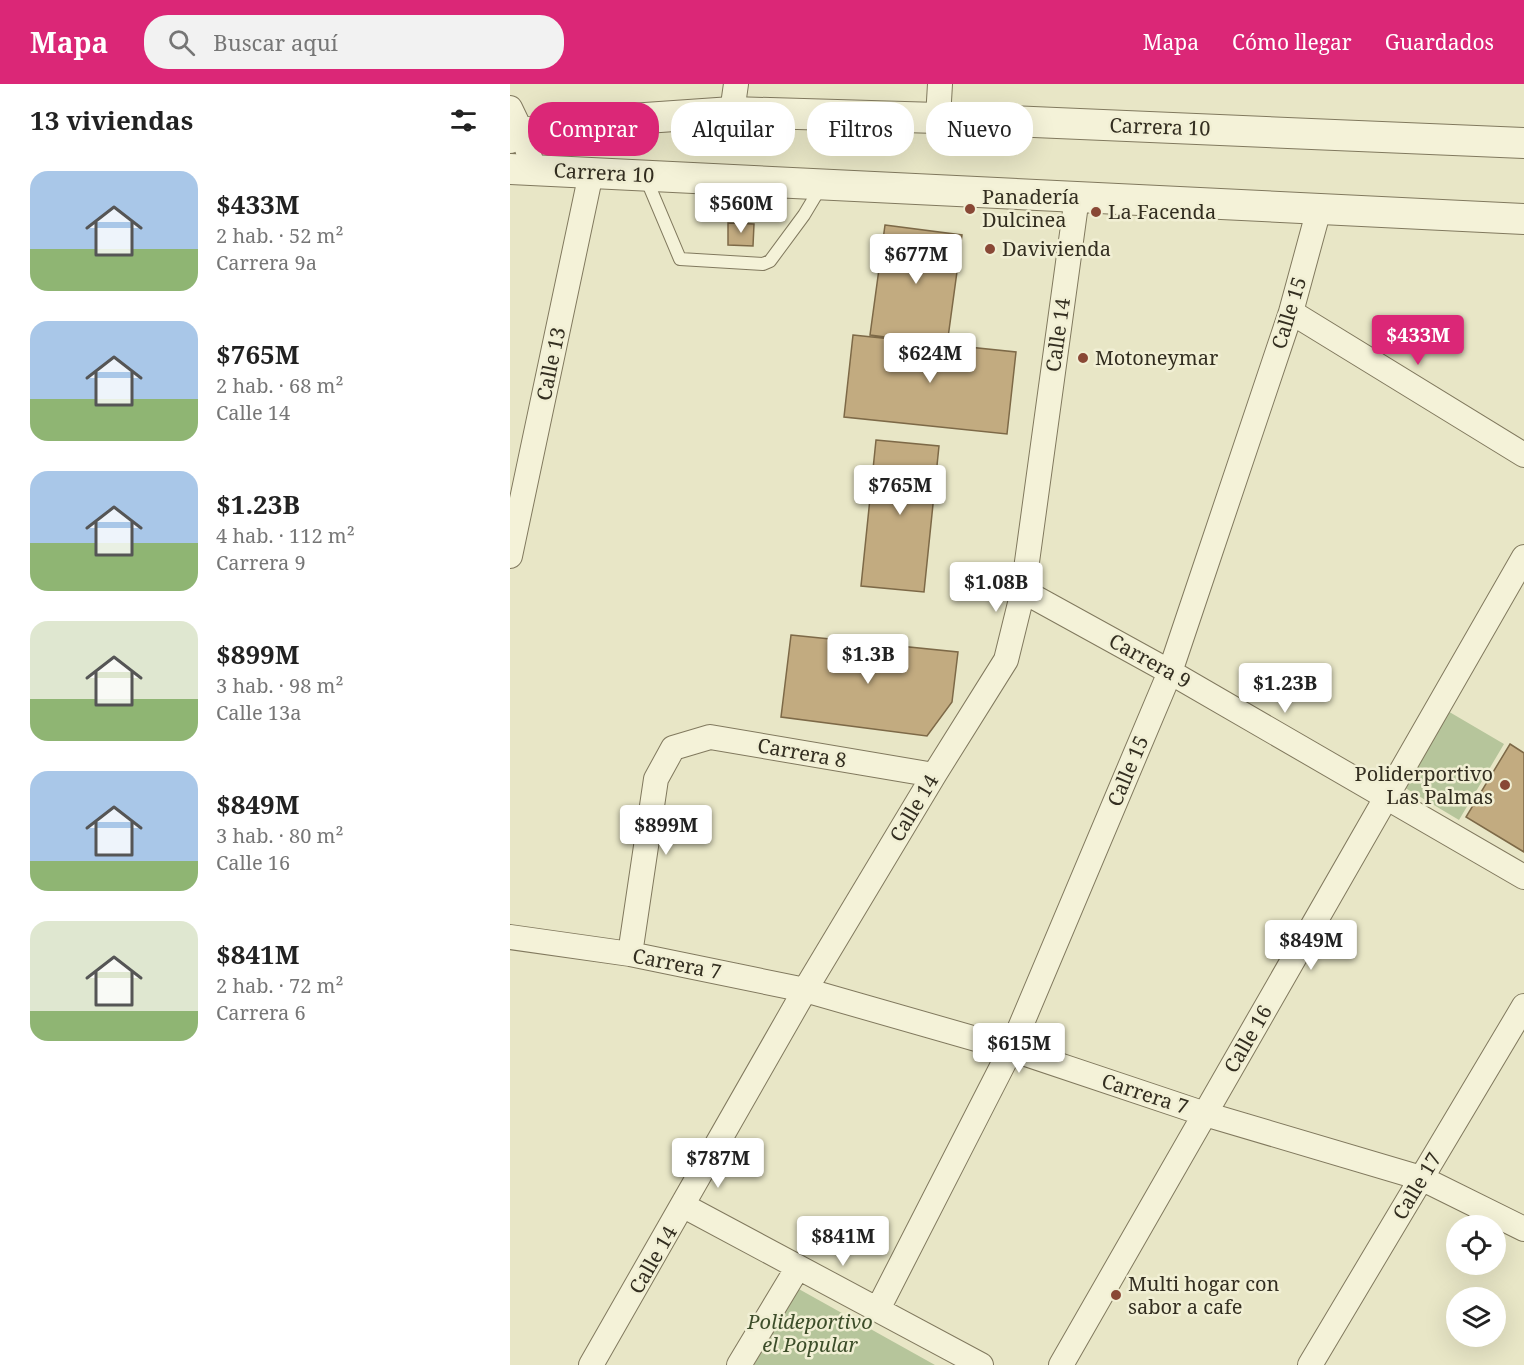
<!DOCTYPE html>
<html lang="es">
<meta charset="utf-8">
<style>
body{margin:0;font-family:"Noto Serif",serif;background:#f2f2f2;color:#222;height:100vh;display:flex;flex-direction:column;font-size:22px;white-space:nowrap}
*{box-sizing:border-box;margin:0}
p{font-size:20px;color:#767676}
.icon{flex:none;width:33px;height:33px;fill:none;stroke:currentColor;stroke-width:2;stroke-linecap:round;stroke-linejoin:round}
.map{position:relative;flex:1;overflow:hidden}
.details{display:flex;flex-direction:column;background:#fff;width:510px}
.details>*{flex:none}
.guide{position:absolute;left:18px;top:18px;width:570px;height:54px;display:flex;gap:12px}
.buttons{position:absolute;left:936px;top:1131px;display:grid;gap:12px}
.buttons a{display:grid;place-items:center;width:60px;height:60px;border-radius:50%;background:#fff;box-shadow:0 6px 24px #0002;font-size:30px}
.price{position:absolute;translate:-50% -51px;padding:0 14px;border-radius:6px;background:#fff;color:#222;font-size:20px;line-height:39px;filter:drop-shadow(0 2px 3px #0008)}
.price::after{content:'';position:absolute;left:50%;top:36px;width:18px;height:14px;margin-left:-9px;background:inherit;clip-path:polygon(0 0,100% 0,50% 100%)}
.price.selected{background:#db2777;color:#fff}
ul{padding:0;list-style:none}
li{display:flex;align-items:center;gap:18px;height:150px;padding:0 30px}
li span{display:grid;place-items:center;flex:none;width:168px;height:120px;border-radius:18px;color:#555}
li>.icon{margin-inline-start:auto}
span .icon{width:72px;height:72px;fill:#fffc;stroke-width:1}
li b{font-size:26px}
h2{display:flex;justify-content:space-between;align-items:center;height:72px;padding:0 30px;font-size:26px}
.tag{padding:0 21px;border-radius:24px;background:#fff;box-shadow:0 6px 24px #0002;font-size:21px;line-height:54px}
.tag.selected{background:#db2777;color:#fff}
header{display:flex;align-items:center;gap:36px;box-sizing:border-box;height:84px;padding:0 30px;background:#db2777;color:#fff}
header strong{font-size:28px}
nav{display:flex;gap:33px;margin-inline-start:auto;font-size:21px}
.search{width:420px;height:54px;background:#f2f2f2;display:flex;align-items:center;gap:15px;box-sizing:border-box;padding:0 21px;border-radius:24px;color:#767676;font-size:22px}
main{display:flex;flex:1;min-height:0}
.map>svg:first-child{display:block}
.green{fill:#b6c59b}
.building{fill:#c2ab80;stroke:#7d6947;stroke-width:1.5}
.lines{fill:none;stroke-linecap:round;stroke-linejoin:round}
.service-casing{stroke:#81795e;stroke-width:14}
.minor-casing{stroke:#81795e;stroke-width:26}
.tertiary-casing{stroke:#81795e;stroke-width:32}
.service{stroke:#f4f2d8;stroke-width:12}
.minor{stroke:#f4f2d8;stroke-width:24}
.tertiary{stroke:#f4f2d8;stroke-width:30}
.poi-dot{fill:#894835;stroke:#f1efd4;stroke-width:2}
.labels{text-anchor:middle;stroke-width:5;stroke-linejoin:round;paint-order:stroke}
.street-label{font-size:20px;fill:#332e20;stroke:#f1efd4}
.poi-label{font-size:20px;fill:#332e20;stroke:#f1efd4;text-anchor:start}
.park-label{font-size:20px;font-style:italic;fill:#3c4d29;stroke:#f1efd4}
</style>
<header>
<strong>Mapa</strong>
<div class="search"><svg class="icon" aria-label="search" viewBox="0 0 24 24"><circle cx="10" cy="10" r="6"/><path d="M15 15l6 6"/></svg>Buscar aquí</div>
<nav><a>Mapa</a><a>Cómo llegar</a><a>Guardados</a></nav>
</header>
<main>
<section class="details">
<h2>13 viviendas<svg class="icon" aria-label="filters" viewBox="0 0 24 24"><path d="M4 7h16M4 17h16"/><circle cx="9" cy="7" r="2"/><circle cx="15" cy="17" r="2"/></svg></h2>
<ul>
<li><span style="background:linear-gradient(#a9c7e8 65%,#8fb573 0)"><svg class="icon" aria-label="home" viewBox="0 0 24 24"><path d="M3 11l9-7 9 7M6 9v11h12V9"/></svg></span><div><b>$433M</b><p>2 hab. · 52 m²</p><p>Carrera 9a</p></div></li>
<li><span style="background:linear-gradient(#a9c7e8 65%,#8fb573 0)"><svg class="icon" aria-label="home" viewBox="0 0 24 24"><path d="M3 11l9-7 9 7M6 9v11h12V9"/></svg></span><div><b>$765M</b><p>2 hab. · 68 m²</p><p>Calle 14</p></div></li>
<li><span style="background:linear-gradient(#a9c7e8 60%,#8fb573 0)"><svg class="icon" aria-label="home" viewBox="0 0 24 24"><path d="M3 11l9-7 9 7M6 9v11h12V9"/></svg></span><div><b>$1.23B</b><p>4 hab. · 112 m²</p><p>Carrera 9</p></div></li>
<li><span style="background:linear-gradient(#dfe7d0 65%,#8fb573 0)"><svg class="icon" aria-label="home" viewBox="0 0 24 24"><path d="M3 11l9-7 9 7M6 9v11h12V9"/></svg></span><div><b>$899M</b><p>3 hab. · 98 m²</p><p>Calle 13a</p></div></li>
<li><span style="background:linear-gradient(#a9c7e8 75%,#8fb573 0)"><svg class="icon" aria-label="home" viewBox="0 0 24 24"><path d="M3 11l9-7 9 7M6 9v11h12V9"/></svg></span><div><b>$849M</b><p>3 hab. · 80 m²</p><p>Calle 16</p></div></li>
<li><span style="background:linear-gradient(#dfe7d0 75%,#8fb573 0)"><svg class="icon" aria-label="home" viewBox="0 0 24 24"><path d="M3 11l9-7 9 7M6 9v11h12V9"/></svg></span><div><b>$841M</b><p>2 hab. · 72 m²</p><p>Carrera 6</p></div></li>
</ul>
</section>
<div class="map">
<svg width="1014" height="1281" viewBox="0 0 1014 1281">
<rect width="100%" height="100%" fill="#e8e6c6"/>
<path class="green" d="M936,626L994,660L949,736L892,702Z
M287,1204L425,1281H244Z"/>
<path class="building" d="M218,139L244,140L243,162L218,161Z
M375,141L452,151L437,261L360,251Z
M343,251L506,268L497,350L334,333Z
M366,356L429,362L414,508L351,502Z
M281,551L448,568L442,618L417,652L271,633Z
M1000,660L1014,669V768L956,733Z"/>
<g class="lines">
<defs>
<path id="service" d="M135,92L170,175L253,180L260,177L294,131L312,101"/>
<path id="minor" d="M0,24L12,49L24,86
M222,28L226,0
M428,34L430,0
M781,228L1014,371
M0,472L81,89
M513,507L660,588L1014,793
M0,853L120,870L295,906L501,965L695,1030L911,1094L1014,1145
M120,870L146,695L163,664L200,653L424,691
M174,1122L471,1281
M368,1225L501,965L660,588L781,228L809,125
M81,1281L295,906L424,691L496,576L513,507L567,113
M229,1281L288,1183
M551,1281L1014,473
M800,1281L1014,922"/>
<path id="tertiary" d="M0,54L12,49L121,35L222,28L428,34L1014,59
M0,85L1014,135"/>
</defs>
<use href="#service" class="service-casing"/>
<use href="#minor" class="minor-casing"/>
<use href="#tertiary" class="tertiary-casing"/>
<use href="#service" class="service"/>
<use href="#minor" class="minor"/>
<use href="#tertiary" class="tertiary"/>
</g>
<g class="poi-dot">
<circle cx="460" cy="125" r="6"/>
<circle cx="586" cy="128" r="6"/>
<circle cx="480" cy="165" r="6"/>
<circle cx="573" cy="274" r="6"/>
<circle cx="995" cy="701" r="6"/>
<circle cx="606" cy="1211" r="6"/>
</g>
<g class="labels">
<g class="street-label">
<text transform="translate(650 43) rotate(2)" y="7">Carrera 10</text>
<text transform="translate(94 89) rotate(3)" y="7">Carrera 10</text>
<text transform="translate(779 229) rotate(-73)" y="7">Calle 15</text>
<text transform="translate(548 251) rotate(-82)" y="7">Calle 14</text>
<text transform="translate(41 280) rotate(-78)" y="7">Calle 13</text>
<text transform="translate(640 577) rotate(29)" y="7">Carrera 9</text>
<text transform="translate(292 669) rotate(10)" y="7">Carrera 8</text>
<text transform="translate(618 687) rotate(-67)" y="7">Calle 15</text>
<text transform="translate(404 724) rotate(-59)" y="7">Calle 14</text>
<text transform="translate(167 880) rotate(11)" y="7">Carrera 7</text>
<text transform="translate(738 955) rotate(-60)" y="7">Calle 16</text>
<text transform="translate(635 1010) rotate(18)" y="7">Carrera 7</text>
<text transform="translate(907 1102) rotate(-59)" y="7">Calle 17</text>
<text transform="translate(143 1176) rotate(-60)" y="7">Calle 14</text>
</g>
<g class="poi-label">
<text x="472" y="120">Panadería<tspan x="472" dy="23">Dulcinea</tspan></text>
<text x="598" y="135">La Facenda</text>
<text x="492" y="172">Davivienda</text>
<text x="585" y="281">Motoneymar</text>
<text x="983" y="697" text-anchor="end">Poliderportivo<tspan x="983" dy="23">Las Palmas</tspan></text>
<text x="618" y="1207">Multi hogar con<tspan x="618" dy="23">sabor a cafe</tspan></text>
</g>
<g class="park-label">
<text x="300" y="1245">Polideportivo<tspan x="300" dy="23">el Popular</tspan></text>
</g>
</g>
</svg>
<div class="buttons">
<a><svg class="icon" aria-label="locate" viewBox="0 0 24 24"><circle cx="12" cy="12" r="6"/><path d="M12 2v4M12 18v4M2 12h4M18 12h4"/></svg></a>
<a><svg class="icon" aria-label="layers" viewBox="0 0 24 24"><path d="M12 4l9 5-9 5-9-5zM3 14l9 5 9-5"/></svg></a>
</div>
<b class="price" style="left:231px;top:150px">$560M</b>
<b class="price" style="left:406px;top:201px">$677M</b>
<b class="price selected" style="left:908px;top:282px">$433M</b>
<b class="price" style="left:420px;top:300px">$624M</b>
<b class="price" style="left:390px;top:432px">$765M</b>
<b class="price" style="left:486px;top:529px">$1.08B</b>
<b class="price" style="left:358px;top:601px">$1.3B</b>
<b class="price" style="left:775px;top:630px">$1.23B</b>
<b class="price" style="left:156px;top:772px">$899M</b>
<b class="price" style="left:801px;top:887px">$849M</b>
<b class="price" style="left:509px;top:990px">$615M</b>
<b class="price" style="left:208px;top:1105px">$787M</b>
<b class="price" style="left:333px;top:1183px">$841M</b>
<div class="guide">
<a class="tag selected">Comprar</a>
<a class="tag">Alquilar</a>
<a class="tag">Filtros</a>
<a class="tag">Nuevo</a>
</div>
</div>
</main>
